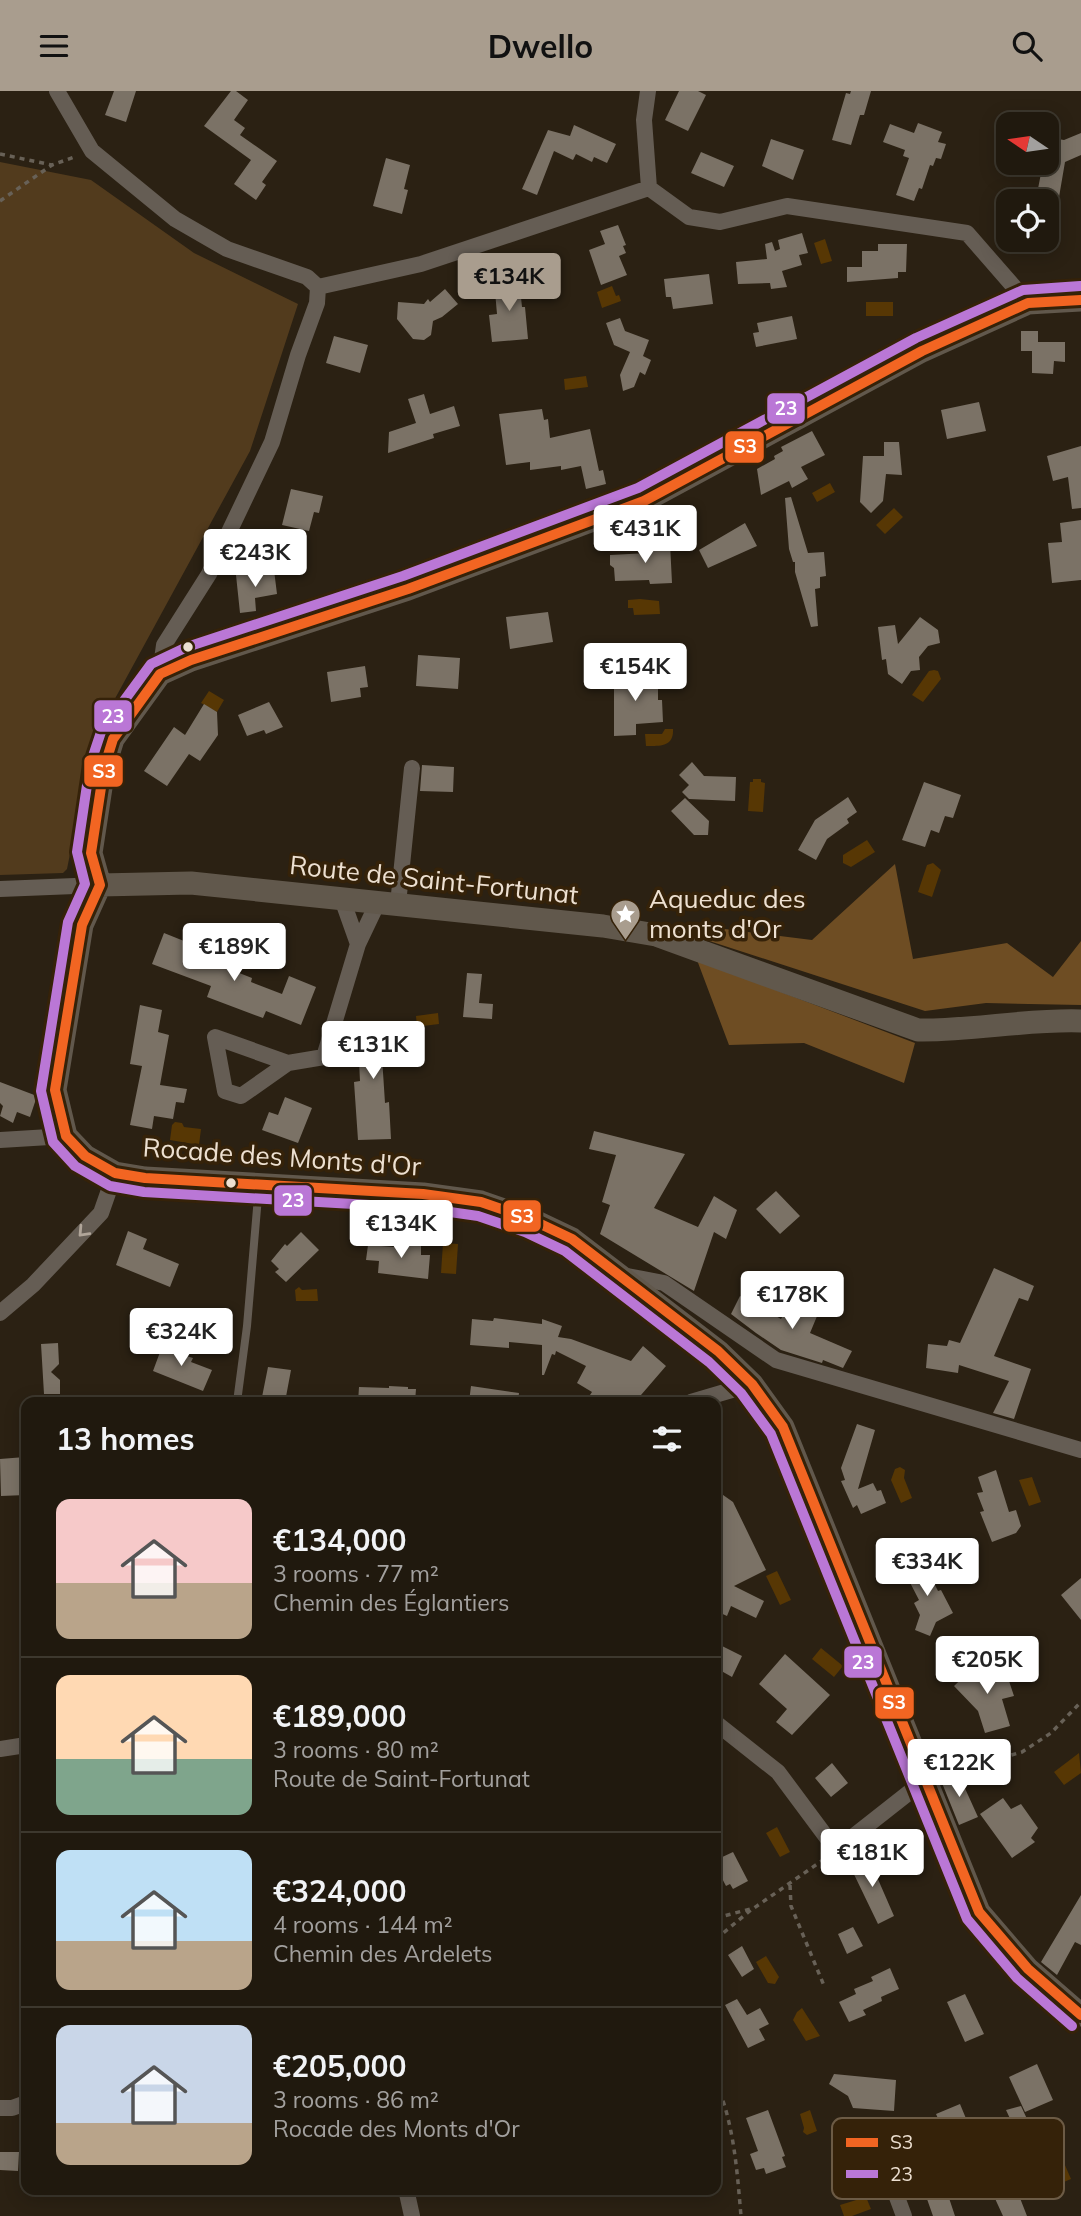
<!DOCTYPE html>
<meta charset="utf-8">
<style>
body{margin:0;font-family:Mulish,sans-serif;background:#2d261c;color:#f1f3f6;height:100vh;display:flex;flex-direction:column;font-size:26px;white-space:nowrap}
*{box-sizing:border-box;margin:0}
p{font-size:23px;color:#a2a09e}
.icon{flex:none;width:38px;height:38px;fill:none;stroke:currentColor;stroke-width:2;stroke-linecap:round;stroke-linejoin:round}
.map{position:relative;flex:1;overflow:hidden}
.drawer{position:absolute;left:21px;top:1306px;width:700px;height:798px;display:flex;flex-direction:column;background:#20190e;border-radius:14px;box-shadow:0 4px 18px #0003,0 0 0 2px #3d382e}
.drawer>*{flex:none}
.needle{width:46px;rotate:283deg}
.fabs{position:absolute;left:996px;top:21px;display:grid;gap:14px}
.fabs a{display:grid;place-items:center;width:63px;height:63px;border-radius:14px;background:#20190e;box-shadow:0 4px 18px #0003,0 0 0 2px #3d382e;font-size:35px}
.price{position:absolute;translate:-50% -60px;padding:0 16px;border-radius:7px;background:#fff;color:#222;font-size:23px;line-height:46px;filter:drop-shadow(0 2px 4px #0008)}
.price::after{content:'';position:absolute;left:50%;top:42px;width:21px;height:16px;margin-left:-10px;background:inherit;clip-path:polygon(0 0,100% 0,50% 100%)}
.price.active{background:#a99d8e;color:#111}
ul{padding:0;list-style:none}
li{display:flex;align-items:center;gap:21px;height:175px;padding:0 35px}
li+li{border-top:2px solid #3d382e}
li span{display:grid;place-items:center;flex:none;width:196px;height:140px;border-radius:14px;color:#555}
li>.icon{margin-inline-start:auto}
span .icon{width:84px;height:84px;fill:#fffc;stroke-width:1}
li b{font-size:30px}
h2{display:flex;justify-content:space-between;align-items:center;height:84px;padding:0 35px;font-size:30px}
header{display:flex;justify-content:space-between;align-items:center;height:91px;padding:0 35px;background:#a99d8e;color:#111;font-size:32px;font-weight:700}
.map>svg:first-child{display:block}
.green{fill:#523b1d}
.forest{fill:#6e4d23}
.water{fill:#573704}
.building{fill:#7b7266}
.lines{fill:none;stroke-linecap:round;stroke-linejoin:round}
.path{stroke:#686157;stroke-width:3.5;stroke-dasharray:5 5;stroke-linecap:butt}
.lane{stroke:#655d54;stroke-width:8}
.street{stroke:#655d54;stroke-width:16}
.secondary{stroke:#61584c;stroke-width:23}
.bus-1-casing{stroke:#352209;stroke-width:16}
.bus-2-casing{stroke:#352209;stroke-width:16}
.bus-1{stroke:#f26522;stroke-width:10}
.bus-2{stroke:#ba77d6;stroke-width:10}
.oneway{stroke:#b0a599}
.bus-dot{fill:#ede0d1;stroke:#352209;stroke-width:2.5}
.labels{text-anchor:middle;stroke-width:7;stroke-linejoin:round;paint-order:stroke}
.street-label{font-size:26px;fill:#ede0d1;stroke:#352209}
.poi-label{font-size:26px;fill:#ede0d1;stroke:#352209;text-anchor:start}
.key{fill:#352209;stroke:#6c5b45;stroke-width:2}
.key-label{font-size:19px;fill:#ede0d1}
.line-badge{stroke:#352209;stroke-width:2.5}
.badge-label{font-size:19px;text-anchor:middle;font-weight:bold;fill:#fff}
</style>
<header><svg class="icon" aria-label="menu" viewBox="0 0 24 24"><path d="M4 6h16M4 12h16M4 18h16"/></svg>Dwello<svg class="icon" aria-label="search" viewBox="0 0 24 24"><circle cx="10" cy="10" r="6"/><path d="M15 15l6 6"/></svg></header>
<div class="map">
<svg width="1081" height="2125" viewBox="0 0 1081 2125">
<rect width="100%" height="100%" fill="#2b2113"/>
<path class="green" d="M0,71L91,89L194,162L298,213L250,360L93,648L67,778L63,782L0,784Z"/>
<path class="forest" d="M895,773L913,868L1007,852L1053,886L1081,850V914L986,912L925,920L700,847L701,835L812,849Z
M697,869L915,952L904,992L804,952L729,954Z"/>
<path class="water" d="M825,148L832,170L821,173L814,152Z
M612,195L616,205L619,204L621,210L602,217L597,201Z
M866,211H893V225H866Z
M586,285L588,296L565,299L564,288Z
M830,392L835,401L817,411L812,402Z
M894,417L903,426L885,443L876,434Z
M640,508L659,510L660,523L634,524L633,517H628V509Z
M934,579L938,580L941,588L923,611L912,604L929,580Z
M209,600L224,609L217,621L201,612Z
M665,638H673C674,656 660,655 646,655L645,643H662Z
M753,688H761V691L765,692L763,721L748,720L750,691H753Z
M867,749L875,761L851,776L843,772V764Z
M933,772L941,779L932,806L918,801L927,774Z
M265,838H278L277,854L279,863L267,866L264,856Z
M438,922L439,933L423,935L421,939L417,937L416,925Z
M175,1031L182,1032L184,1036L201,1038L199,1054L170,1049L172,1034Z
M443,1152L458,1153L456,1183L441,1182Z
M299,1196L302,1199L317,1198L318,1210H296L295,1199Z
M900,1376L905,1379L904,1387L912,1407L901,1412L891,1389L895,1378Z
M1032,1386L1041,1411L1029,1415L1019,1389Z
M777,1480L791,1509L780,1514L766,1485Z
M821,1557L843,1575L834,1586L812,1568Z
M1079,1662L1081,1682L1064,1694L1054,1681Z
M777,1736L790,1761L780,1766L766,1742Z
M766,1865L779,1886L775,1893L768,1892L756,1871Z
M802,1917L820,1945L806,1950L793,1929L797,1921Z
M810,2019L817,2040L807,2044L803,2041L804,2037L800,2023Z
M1061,2065L1071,2088L1059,2093L1049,2070Z
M866,2106L871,2118L852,2125H844L840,2114Z"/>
<path class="building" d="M114,0H136L126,31L105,24Z
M231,0H236L248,9L234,29L245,37L240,44L277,70L262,91L266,94L256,109L234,93L251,69L204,35Z
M679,0H698L706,4L688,40L665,29Z
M851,0H871L864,24H860L851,54L832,49L846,2L850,3Z
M918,32L942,41L938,51L946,53L941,68L936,67L933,75L930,74L922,98L919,97L914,110L896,104L909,67L903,65L905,59L883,51L890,33L914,42Z
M574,34L616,53L607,72L594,66L592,71L576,63L573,69L554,60L537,104L522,98L548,39L570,45Z
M1081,42V64L1065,71L1058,112L1036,108L1043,72H1046V46L1064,49Z
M771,48L804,59L793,89L762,75Z
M701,61L734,75L724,96L691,82Z
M386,67L410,74L404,98L408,99L402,123L373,115Z
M618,134L626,154L623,155L626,162L619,165L627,184L601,194L589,159L605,153L600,140Z
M802,142L808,162L799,164L802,174L782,180L787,196L771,198L770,192L738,193L736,171L767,168L765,153L772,151L775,160L780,158L778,149Z
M878,153H907L906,181H898V187L847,191V176H862V160H878Z
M709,183L713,213L673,218L671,206H666L664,188Z
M519,187L522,216H525L528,248L492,251L489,224L497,223L494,189Z
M445,198L458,213L442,226L433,230L431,244L424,249L413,248L397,228L398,211L424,213L428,208L430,211Z
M792,225L797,248L756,256L753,242L759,241L757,232Z
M620,227L625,240L649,249L643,265L651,269L645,284L640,281L634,296L623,300L620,284L630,261L614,254L606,232Z
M1021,240H1038V251H1065V271L1054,270L1053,283L1032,282V260H1021Z
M334,245L368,254L360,282L326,272Z
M424,303L430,323L454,315L460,335L433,343L434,347L388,362L389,341L416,332L408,308Z
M979,311L986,340L947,348L941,319Z
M542,318L544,329L548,328L550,347L590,338L599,380L603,379L606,393L586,398L581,375L561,379V375L530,379V371L506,374L499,323Z
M812,340L825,364L801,376L808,388L792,397L789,390L761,404L757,378L775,368L774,365L783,360L781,356Z
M884,351H899L902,384L886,383L883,410L871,422L860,411L863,365H884Z
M1081,355V417L1072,418L1068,386L1053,390L1047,365Z
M291,398L323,405L319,422L314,421L309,440L282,434Z
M791,406L808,462L824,461L826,485L820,486V497L815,498L818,535L811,536L795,481V471H793L789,458L785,407Z
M1081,429V489L1052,492L1048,452L1062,451L1060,432Z
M745,432L757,455L708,477L699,459Z
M670,452L672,492L650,493L649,489L615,490L614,477L610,474V464L648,462L647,453Z
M274,479L277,503L255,507L256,520L240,522L236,484Z
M548,521L553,551L510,558L506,526Z
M920,526L938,539L940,552L928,555L919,566L920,579L911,580L902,593L888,583L886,568L882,569L878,536L895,534L898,553Z
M418,564L460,567L458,598L416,595Z
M365,575L368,596L360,597L361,606L331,611L327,581Z
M644,578L645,598L658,597V609H662L663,631L636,633V644L614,645V598L618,597V579Z
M269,611L283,636L266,643L264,639L247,645L238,624Z
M204,613L217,621L218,644L200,670L189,663L167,695L144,680L174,636L185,644Z
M692,671L704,685L736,686L735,710L689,708L682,701L689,694L679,684Z
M422,674L454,676L453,701L420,700Z
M924,691L961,704L953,727L945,725L939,742L931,739L925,756L902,749Z
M848,706L857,721L847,728L849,732L827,748L816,769L798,759L815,729Z
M685,707L709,730L708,744H694L671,720Z
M164,842L199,856L196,865L252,887L251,891L282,903L289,885L316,896L301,934L266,920L263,927L207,906L211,895L152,873Z
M467,882L482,883L479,912L493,913L492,928L463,926Z
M140,914L162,919L158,941L169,944L160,994L187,998L184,1012L176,1011L173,1028L154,1025L152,1038L130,1034L142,975L130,973Z
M390,930L392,965L382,966L385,1012L389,1011L391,1048L358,1049L354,991L360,990L357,932Z
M0,991L37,1005L30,1026L17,1021L13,1032L0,1025L3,1015L0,1012Z
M285,1006L312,1017L298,1052L262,1039L269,1021L278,1024Z
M594,1040L685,1063L654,1117L698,1136L714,1105L737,1119L726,1148L714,1141L694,1200L600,1143L610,1114L602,1111L616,1064L589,1058Z
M776,1100L800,1125L780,1143L756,1118Z
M128,1140L147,1148L143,1158L179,1173L170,1196L116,1174Z
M301,1141L319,1159L286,1191L275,1181L279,1178L271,1170L285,1153L287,1155Z
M407,1150L421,1152V1164H430L428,1188L378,1182L379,1170L366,1169L368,1154L407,1157Z
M994,1177L1034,1195L1028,1210L1019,1207L994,1265L1031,1278L1014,1328L993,1322L1009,1290L959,1274L958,1282L926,1277L928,1253L947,1255L949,1249L960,1252Z
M740,1205L781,1228L793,1206L820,1218L810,1242L852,1260L843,1277L823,1269L822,1272L781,1259L756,1242L731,1223Z
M494,1227L542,1233V1228L562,1235L558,1246L571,1248L631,1270L643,1255L666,1275L641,1304L639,1311H598L590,1304L592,1301L577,1292L586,1275L556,1260L555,1264L552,1263L544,1284H542V1254L509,1251V1257L470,1254L472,1228L493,1230Z
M58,1252L59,1273L51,1281L60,1289V1303H44L41,1253Z
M163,1253L178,1259L177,1262L193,1267L191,1271L212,1279L203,1300L153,1280Z
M268,1276L291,1279L285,1311H261Z
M389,1295L408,1296V1298H416L415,1311H358L359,1296L389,1297Z
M471,1295L519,1302L518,1311H469Z
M857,1333L875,1339L858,1398L873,1392L877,1400L881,1399L886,1412L861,1423L857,1414L853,1417L841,1390L845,1389L841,1377Z
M25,1366L26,1404L1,1405L0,1368Z
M996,1379L1009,1421L1016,1419L1021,1435L1016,1442L992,1451L980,1421L984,1420L977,1402L983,1401L978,1386Z
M716,1399L733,1411L766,1479L734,1495L764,1510L756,1527L731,1515L727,1525L716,1520Z
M922,1468L938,1500L941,1499L953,1522L936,1531L930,1545L915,1539L920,1524L914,1512L919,1509L903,1478Z
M1081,1487V1529L1061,1504Z
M716,1552L742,1565L732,1586L716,1577Z
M785,1563L830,1604L792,1644L776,1631L787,1618L759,1593Z
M978,1572L987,1581L991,1576L1003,1588L1007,1584L1014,1605L1002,1608L1010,1635L985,1642L978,1620L954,1595Z
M832,1672L848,1692L831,1706L815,1687Z
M958,1682L978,1726L959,1734L940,1687Z
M1003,1707L1011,1718L1021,1713L1038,1737L1031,1747L1035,1751L1012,1767L980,1723Z
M733,1761L748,1790L733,1798L730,1793L726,1795L716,1776L720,1774L718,1768Z
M867,1763L894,1825L878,1833L849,1773Z
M1081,1804V1854L1075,1851L1057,1884L1041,1871Z
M853,1836L863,1855L847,1863L838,1843Z
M742,1855L754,1878L742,1886L728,1864Z
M890,1877L899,1898L881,1906L882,1910L863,1919L866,1924L849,1931L839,1911L856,1903L854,1898L873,1890L871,1886Z
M965,1903L984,1943L965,1951L947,1911Z
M737,1908L747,1924L760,1917L769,1933L759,1938L765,1949L748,1957L725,1914Z
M1037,1973L1053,2009L1025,2021L1009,1986Z
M834,1983L896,1989L894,2020L853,2017L848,2005L829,1993Z
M960,2013L972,2042L968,2043L982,2078L964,2085L936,2023Z
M1021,2015L1034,2043L1020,2049L1006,2019Z
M768,2019L785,2065L782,2066L786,2076L766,2083L764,2077L756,2079L750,2063L758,2060L746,2027Z
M0,2061H19L18,2080L0,2079Z
M1013,2093L1018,2102L1027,2125H1003L992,2101Z
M947,2101L955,2125H933L927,2108Z"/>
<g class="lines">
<path class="path" d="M0,63L52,74L77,65
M0,110L52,74
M944,1683L1022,1661L1051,1642L1081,1611
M790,1794L791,1815L825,1897
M716,1827L754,1817L823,1769
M716,1848L752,1818
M716,1991C734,2033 737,2079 741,2125"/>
<path class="lane" d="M237,1311L247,1235L259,1094"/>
<path class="street" d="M57,0L92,60L175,128L227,158L307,186L318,196L317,212L298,264L272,351L209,483L164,554L160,583
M648,0L644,29L649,97
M318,196L421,173L649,97L689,126L720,131L787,115L967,142L1028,212
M0,798L100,794
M342,808L358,853
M398,813L412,677
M288,972L241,1005L225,1000L215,946L288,972L324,966L358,853L378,811
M0,1049L66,1045
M622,1184L664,1192L776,1269L1081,1359
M0,1222L33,1194L101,1122L115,1082
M691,1311L752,1293
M716,1632L778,1681L836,1759L925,1689
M0,1658L26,1654
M0,2017H12L26,2012
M872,2039L904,2125
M406,2098L412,2125"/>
<path class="secondary" d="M1081,209L1028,212L922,260L644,410L408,498L191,569L160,583L113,648L104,677L91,762L100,794L82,834L55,999L66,1045L85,1065L115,1082L145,1087L423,1103L481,1111L530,1128L572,1148L718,1260L752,1293L783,1336L979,1821L1028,1878L1081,1924
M100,794L191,792L603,835L656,844L918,939C973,940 1026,928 1081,930"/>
<defs>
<path id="bus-1" d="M1081,209L1028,212L922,260L644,410L408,498L191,569L160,583L113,648L104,677L91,762L100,794L82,834L55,999L66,1045L85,1065L115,1082L145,1087L423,1103L481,1111L530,1128L572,1148L718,1260L752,1293L783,1336L979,1821L1028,1878L1081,1924"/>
<path id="bus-2" d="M1072,1935L1017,1887L967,1828L771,1343L741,1302L709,1271L565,1160L525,1141L478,1125L422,1117L144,1101L110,1095L75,1075L53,1051L41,1000L68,831L85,793L77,761L90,674L101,641L151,573L187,556L403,485L638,397L916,247L1023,199L1080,195"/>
</defs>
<use href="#bus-1" class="bus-1-casing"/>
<use href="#bus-2" class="bus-2-casing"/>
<use href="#bus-1" class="bus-1"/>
<use href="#bus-2" class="bus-2"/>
</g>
<defs><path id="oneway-chevron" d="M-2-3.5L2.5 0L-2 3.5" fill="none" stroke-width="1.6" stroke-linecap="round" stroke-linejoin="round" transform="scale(1.75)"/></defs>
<use class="oneway" href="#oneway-chevron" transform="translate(83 1141) rotate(133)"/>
<defs>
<symbol id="sight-pin" viewBox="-11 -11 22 30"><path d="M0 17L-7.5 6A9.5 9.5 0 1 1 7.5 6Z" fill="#a99d8e" stroke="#352209"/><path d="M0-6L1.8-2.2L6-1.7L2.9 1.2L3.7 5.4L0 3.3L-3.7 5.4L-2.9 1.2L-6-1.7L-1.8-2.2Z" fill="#fff"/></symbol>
</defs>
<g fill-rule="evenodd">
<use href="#sight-pin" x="608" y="806" width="35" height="47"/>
</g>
<g class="bus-dot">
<circle cx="188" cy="556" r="6"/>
<circle cx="231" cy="1092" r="6"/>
</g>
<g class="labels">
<g class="street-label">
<text transform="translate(434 789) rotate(6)" y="9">Route de Saint-Fortunat</text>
<text transform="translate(282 1066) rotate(4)" y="9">Rocade des Monts d'Or</text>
</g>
<g class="poi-label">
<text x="649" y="817">Aqueduc des<tspan x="649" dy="30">monts d'Or</tspan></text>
</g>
</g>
<rect x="832" y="2027" width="232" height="81" rx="10" class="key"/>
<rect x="846" y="2047" width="32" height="9" fill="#f26522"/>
<rect x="846" y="2079" width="32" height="8" fill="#ba77d6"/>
<g class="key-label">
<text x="890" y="2058">S3</text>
<text x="890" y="2090">23</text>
</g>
<g class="line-badge">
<rect x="766" y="301" width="40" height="33" rx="7" fill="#ba77d6"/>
<rect x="724" y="339" width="41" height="34" rx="7" fill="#f26522"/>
<rect x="93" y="608" width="40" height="34" rx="7" fill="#ba77d6"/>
<rect x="83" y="663" width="41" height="34" rx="7" fill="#f26522"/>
<rect x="273" y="1093" width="40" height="33" rx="7" fill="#ba77d6"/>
<rect x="502" y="1108" width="40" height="34" rx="7" fill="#f26522"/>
<rect x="843" y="1554" width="40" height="34" rx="7" fill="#ba77d6"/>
<rect x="874" y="1595" width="41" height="34" rx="7" fill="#f26522"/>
</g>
<g class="badge-label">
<text x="786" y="324">23</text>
<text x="745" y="362">S3</text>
<text x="113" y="632">23</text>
<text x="104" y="687">S3</text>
<text x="293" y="1116">23</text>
<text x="522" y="1132">S3</text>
<text x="863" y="1578">23</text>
<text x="894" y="1618">S3</text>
</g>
</svg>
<div class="fabs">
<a><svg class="needle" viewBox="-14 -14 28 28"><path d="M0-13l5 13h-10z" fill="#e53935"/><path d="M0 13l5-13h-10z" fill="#a2a09e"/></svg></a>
<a><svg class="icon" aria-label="locate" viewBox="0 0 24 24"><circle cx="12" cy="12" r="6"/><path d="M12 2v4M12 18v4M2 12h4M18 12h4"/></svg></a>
</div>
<b class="price active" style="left:509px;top:222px">€134K</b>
<b class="price" style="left:645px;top:474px">€431K</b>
<b class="price" style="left:255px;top:498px">€243K</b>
<b class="price" style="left:635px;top:612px">€154K</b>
<b class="price" style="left:234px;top:892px">€189K</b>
<b class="price" style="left:373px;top:990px">€131K</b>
<b class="price" style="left:401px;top:1169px">€134K</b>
<b class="price" style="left:792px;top:1240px">€178K</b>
<b class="price" style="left:181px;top:1277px">€324K</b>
<b class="price" style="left:927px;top:1507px">€334K</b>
<b class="price" style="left:987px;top:1605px">€205K</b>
<b class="price" style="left:959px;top:1708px">€122K</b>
<b class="price" style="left:872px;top:1798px">€181K</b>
<section class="drawer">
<h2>13 homes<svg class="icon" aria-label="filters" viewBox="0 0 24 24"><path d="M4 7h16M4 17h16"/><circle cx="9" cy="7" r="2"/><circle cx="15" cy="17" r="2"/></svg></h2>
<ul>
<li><span style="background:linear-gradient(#f6c9c9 60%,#b9a48a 0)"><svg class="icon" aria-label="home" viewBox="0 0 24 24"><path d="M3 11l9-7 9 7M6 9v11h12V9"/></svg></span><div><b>€134,000</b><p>3 rooms · 77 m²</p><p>Chemin des Églantiers</p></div></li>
<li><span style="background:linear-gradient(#ffd9b3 60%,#7fa58c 0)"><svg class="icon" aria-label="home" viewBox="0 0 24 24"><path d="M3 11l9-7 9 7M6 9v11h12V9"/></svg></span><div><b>€189,000</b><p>3 rooms · 80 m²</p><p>Route de Saint-Fortunat</p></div></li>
<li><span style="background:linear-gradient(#bfe0f5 65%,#b9a48a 0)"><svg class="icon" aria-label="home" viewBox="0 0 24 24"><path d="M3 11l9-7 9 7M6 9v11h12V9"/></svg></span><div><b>€324,000</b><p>4 rooms · 144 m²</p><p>Chemin des Ardelets</p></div></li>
<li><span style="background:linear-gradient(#c9d6e8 70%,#b9a48a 0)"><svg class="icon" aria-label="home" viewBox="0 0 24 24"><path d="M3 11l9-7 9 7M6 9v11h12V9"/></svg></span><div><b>€205,000</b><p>3 rooms · 86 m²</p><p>Rocade des Monts d'Or</p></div></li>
</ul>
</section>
</div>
